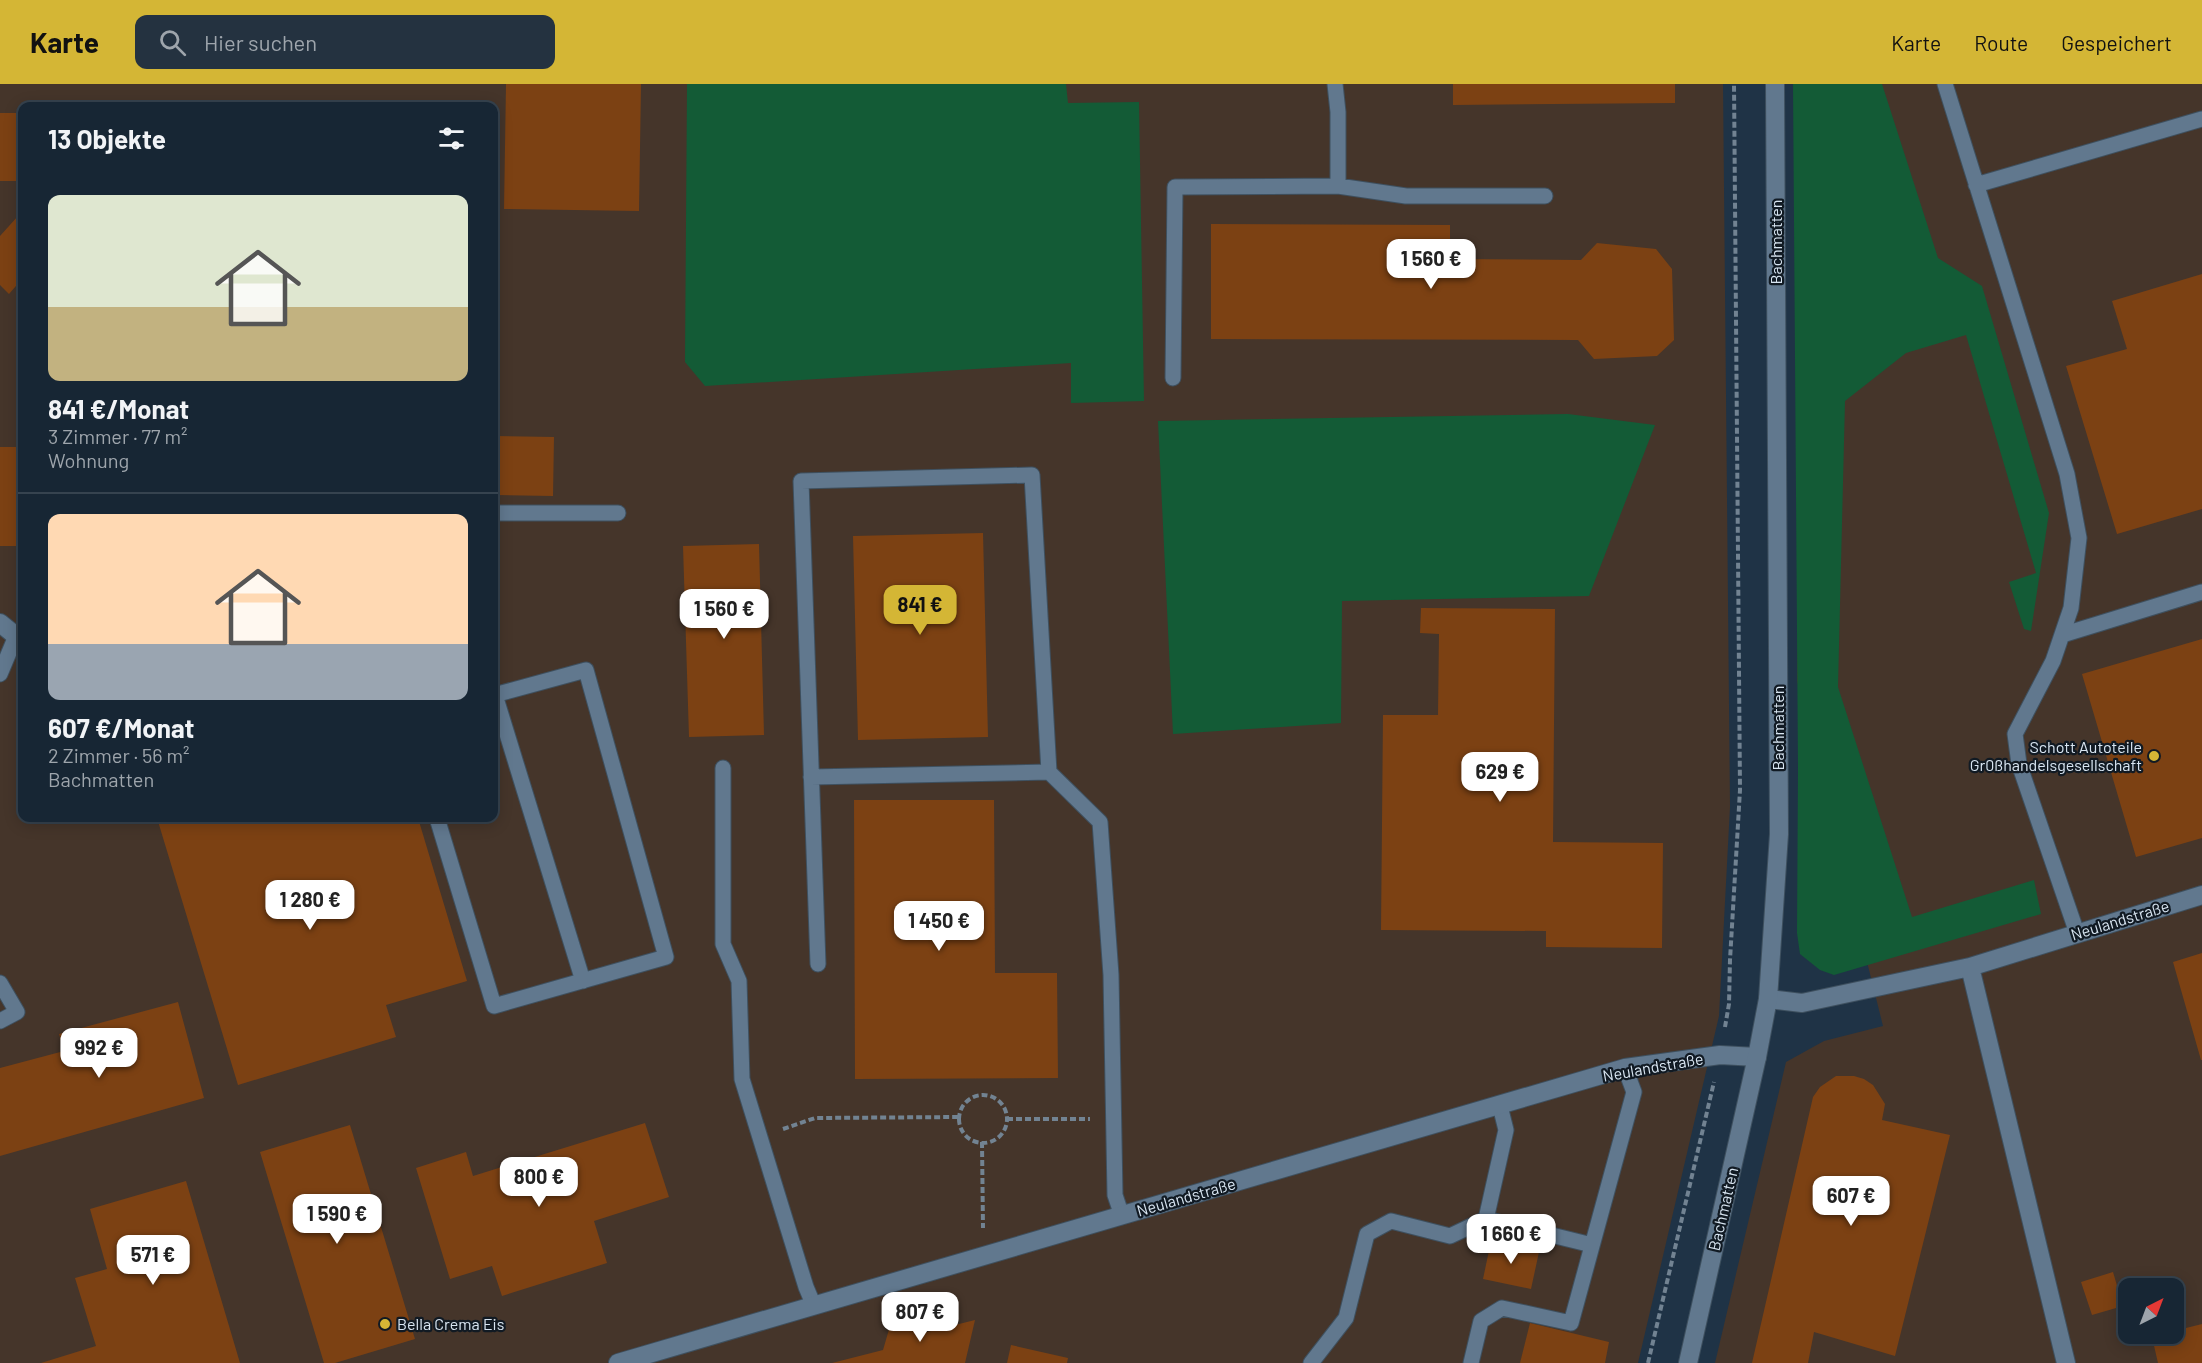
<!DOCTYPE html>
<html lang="de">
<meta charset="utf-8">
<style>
body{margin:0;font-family:Barlow,sans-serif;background:#243240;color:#f1f3f6;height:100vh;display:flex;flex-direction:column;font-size:22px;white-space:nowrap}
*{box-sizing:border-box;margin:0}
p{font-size:20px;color:#9ea5ac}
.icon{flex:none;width:33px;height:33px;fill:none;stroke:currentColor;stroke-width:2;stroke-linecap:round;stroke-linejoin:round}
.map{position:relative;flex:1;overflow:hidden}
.panel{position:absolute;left:18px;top:18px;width:480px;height:720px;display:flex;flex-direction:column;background:#172634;border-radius:12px;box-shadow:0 3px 15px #0003,0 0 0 2px #36434f}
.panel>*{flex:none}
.needle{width:39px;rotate:42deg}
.controls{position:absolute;left:2118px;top:1194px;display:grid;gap:12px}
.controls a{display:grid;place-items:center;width:66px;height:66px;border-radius:12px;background:#172634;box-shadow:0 3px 15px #0003,0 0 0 2px #36434f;font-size:30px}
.price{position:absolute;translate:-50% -51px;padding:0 14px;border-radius:12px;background:#fff;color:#222;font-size:20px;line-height:39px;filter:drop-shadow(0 2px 3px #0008)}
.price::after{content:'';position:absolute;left:50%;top:36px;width:18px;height:14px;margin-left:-9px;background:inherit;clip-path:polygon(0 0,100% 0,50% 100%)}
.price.active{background:#d4b635;color:#111}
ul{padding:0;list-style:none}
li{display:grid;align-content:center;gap:12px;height:318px;padding:0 30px}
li+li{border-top:2px solid #36434f}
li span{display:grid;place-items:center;height:186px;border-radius:12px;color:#555}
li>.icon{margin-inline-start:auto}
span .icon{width:108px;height:108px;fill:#fffc;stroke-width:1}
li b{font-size:26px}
h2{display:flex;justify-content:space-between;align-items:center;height:72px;padding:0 30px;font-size:26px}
header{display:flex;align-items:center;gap:36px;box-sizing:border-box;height:84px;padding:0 30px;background:#d4b635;color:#111}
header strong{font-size:28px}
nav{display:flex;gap:33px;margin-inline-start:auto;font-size:21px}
.search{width:420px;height:54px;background:#243240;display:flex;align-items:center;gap:15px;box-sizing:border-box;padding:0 21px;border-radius:12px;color:#9ea5ac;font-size:22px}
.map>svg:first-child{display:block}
.commercial{fill:#45352a;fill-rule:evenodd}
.green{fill:#135b36}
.building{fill:#7c4113}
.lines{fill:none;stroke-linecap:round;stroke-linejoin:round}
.lane-casing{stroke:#3e505f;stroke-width:17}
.street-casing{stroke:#3e505f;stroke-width:20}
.secondary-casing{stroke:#3e505f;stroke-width:20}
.path{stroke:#728392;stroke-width:4;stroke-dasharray:6 3;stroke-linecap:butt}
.lane{stroke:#61788e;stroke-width:15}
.street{stroke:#61788e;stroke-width:18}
.secondary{stroke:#61788e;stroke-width:18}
.poi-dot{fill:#d4b635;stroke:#111a23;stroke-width:2}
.labels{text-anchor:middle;stroke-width:4.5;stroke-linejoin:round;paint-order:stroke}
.street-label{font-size:16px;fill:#d9e6f2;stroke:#111a23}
.poi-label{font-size:16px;fill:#d9e6f2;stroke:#111a23;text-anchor:end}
</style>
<header>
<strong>Karte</strong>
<div class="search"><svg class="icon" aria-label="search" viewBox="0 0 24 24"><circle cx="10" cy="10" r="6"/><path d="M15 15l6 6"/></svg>Hier suchen</div>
<nav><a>Karte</a><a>Route</a><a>Gespeichert</a></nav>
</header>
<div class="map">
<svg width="2202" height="1279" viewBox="0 0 2202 1279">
<rect width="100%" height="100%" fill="#1f3346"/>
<path class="commercial" d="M0,0H1723L1730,723L1719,932L1638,1279H0ZM22,22H494V734H22Z
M1805,0H2202V1279H1715L1786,978L1824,957L1883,942L1797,597ZM2128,1204H2174V1250H2128Z"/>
<path class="green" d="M687,0H1066L1068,19L1139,18L1144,317L1071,319V279L705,302L685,278Z
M1793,0H1882L1938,174L1982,202L2049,429L2031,547L2024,545L2009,498L2036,489L1966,251L1906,269L1845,317L1838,603L1912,833L2034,796L2041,830L1834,891L1820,886L1800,870L1797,849L1798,684Z
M1568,330L1655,341L1589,512L1342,517L1341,639L1173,650L1158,337Z"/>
<path class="building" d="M506,0H641L639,127L504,125Z
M1453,0H1675V19L1453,21Z
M0,29H22V97H0Z
M18,132L22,136V195L9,210L0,201V152Z
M1211,140L1450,141V175L1581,176L1597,159L1656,165L1672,185L1674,256L1657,272L1594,275L1578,256L1211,255Z
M2202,190V425L2117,450L2066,282L2127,265L2112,217Z
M494,352L554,353L553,412L494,411Z
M0,363H22V446H18V462H0Z
M983,449L988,653L858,656L853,452Z
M759,460L764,651L689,653L683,462Z
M1421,524L1555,525L1553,758L1663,759L1662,864L1546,863V847L1381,846L1383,631H1438L1439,550L1420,549Z
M2202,555V754L2136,773L2082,590Z
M854,716H994L995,889H1057L1058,994L855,995Z
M157,734H418L467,897L386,921L396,953L238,1001Z
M2202,869V976H2201L2173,878Z
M178,918L204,1014L0,1072V984L64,967L59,950Z
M1836,992H1854L1864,995L1873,1001L1885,1020L1882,1036L1950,1051L1895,1272L1814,1248L1808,1279H1752L1813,1013L1820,1003Z
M645,1039L669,1113L594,1137L607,1179L502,1212L492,1182L450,1195L416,1084L466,1068L473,1092Z
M350,1041L415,1255L335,1279H324L260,1068Z
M186,1097L240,1279H41L96,1262L75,1194L107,1185L90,1125Z
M1491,1157L1539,1168L1531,1205L1483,1195Z
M2113,1188L2123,1222L2092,1231L2081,1198Z
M895,1225L923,1232L919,1250L975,1236L965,1279H832L883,1266Z
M1530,1239L1609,1258L1605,1279H1520Z
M2202,1240V1279H2158L2152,1253L2174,1250V1247Z
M1011,1261L1068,1274L1067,1279H1007Z"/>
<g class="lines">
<defs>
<path id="lane" d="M1335,0L1338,28V102
M1945,0L2067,390L2079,454L2071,524L2053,577L2015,650L2019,680L2077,849
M1976,101L2202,35
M1173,294L1175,103L1338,102L1406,112H1545
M494,429H618
M2062,551L2202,508
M0,590L16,552
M495,611L583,897
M723,684V860L739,897L742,995L806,1203L814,1222
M811,693L1049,688
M437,734L494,922L666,873L586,586L494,611
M818,880L801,397L1032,391L1049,688L1100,738L1111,891L1115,1111L1122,1132
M0,899L17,928L0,937
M1486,1135L1592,1161
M1311,1279L1346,1234L1367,1150L1391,1137L1450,1152L1486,1135L1506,1046L1500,1022
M1471,1279L1481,1237L1502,1224L1571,1239L1634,1008L1625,984"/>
<path id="street" d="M0,539L16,552L22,554
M1970,883L2066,1279
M1768,915L1802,919L1970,883L2202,811
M618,1279L1625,984L1720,971L1757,973"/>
<path id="secondary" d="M1688,1279L1757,973L1768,915L1779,750L1775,0"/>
</defs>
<use href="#lane" class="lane-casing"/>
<use href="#street" class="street-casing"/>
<use href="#secondary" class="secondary-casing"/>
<path class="path" d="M1725,943L1729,920L1730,876L1740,706L1734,0
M959 1035a24 24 0 1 1 48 0a24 24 0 1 1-48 0Z
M1007,1035H1090
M783,1045L815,1034L960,1033
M982,1058L983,1144
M1648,1279L1714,998"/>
<use href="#lane" class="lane"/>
<use href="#street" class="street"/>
<use href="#secondary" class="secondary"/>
</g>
<g class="poi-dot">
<circle cx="2154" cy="672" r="6"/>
<circle cx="385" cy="1240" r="6"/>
</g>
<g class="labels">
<g class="street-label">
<text transform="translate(1776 158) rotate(-90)" y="6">Bachmatten</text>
<text transform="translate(1778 644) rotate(-90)" y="6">Bachmatten</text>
<text transform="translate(2120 836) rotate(-17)" y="6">Neulandstraße</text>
<text transform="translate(1653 983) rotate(-10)" y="6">Neulandstraße</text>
<text transform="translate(1186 1113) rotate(-16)" y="6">Neulandstraße</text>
<text transform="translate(1723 1125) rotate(-77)" y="6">Bachmatten</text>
</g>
<g class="poi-label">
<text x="2142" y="669">Schott Autoteile<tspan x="2142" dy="18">Gr0ßhandelsgesellschaft</tspan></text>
<text x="397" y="1246" text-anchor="start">Bella Crema Eis</text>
</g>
</g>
</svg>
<div class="controls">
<a><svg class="needle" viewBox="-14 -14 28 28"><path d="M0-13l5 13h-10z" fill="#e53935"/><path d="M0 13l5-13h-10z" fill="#9ea5ac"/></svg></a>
</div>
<b class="price" style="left:1431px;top:206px">1 560 €</b>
<b class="price active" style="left:920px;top:552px">841 €</b>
<b class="price" style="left:724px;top:556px">1 560 €</b>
<b class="price" style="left:1500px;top:719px">629 €</b>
<b class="price" style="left:310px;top:847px">1 280 €</b>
<b class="price" style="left:939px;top:868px">1 450 €</b>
<b class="price" style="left:99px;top:995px">992 €</b>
<b class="price" style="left:539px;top:1124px">800 €</b>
<b class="price" style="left:1851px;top:1143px">607 €</b>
<b class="price" style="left:337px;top:1161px">1 590 €</b>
<b class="price" style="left:1511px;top:1181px">1 660 €</b>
<b class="price" style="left:153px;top:1202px">571 €</b>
<b class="price" style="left:920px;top:1259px">807 €</b>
<section class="panel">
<h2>13 Objekte<svg class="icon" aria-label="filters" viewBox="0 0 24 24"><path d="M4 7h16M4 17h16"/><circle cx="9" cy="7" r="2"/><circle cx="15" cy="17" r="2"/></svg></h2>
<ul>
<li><span style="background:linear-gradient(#dfe7d0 60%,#c2b280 0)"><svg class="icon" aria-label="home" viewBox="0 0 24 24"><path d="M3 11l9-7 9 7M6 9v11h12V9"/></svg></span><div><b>841 €/Monat</b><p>3 Zimmer · 77 m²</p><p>Wohnung</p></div></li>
<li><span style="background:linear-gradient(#ffd9b3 70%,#9aa5b1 0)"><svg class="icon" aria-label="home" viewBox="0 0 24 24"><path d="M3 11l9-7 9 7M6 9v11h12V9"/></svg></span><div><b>607 €/Monat</b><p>2 Zimmer · 56 m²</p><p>Bachmatten</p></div></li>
</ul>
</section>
</div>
